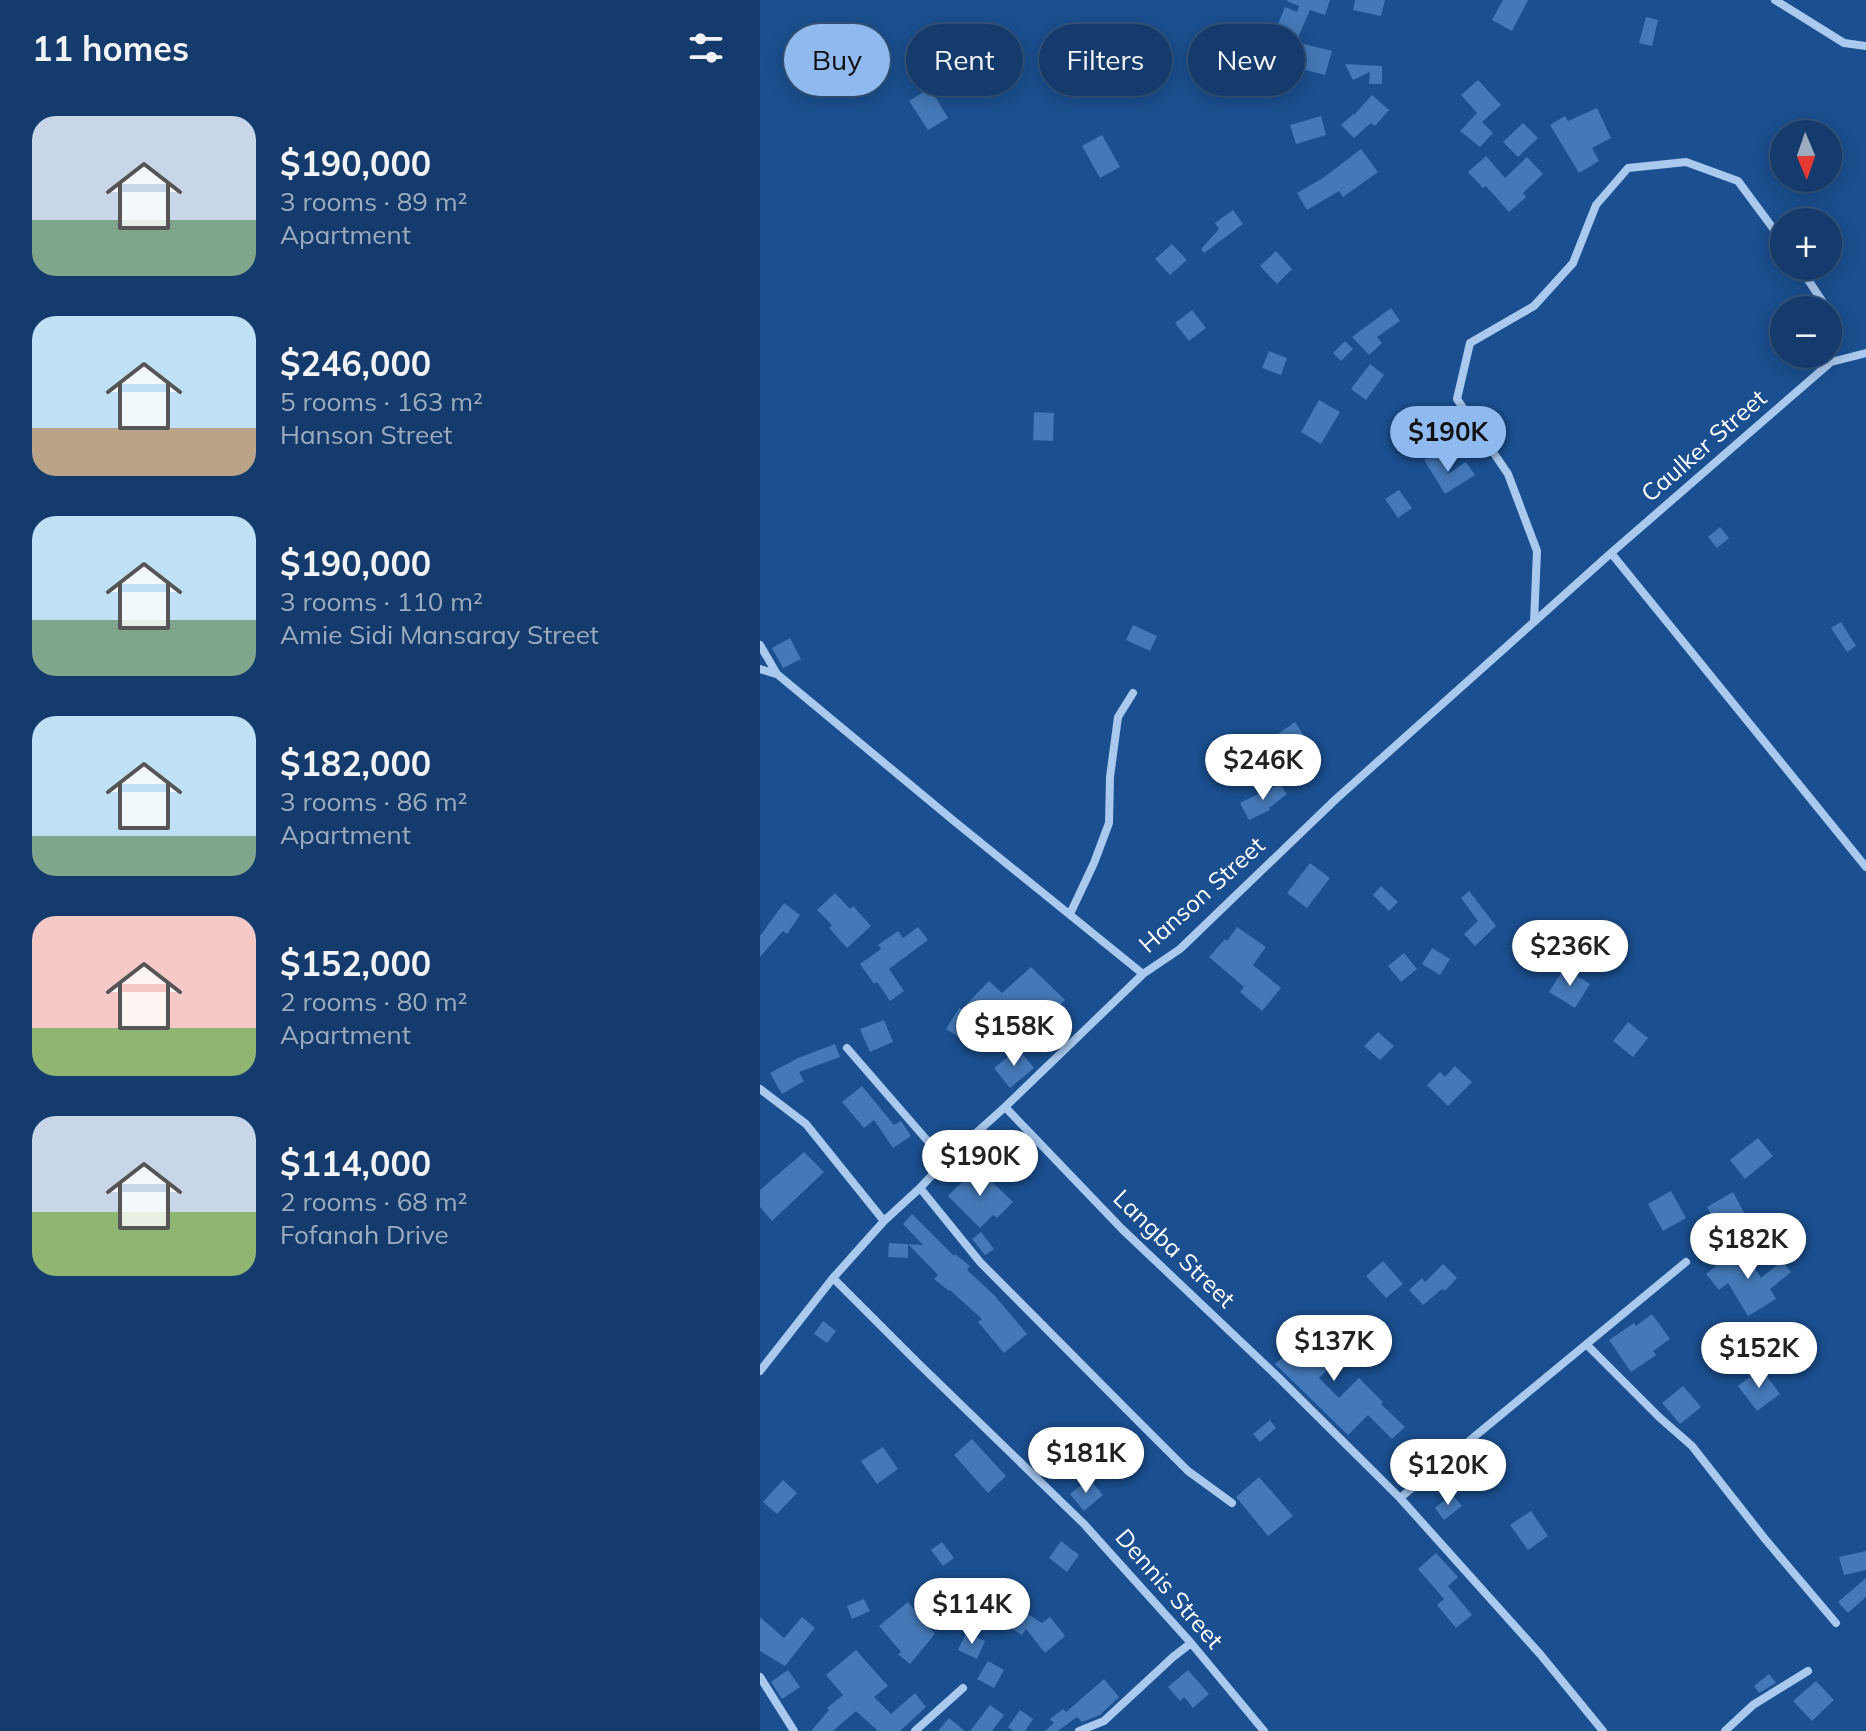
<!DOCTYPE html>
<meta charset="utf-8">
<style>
body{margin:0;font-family:Mulish,sans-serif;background:#1d4271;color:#f1f3f6;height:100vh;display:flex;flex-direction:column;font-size:30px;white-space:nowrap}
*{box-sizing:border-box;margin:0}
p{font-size:26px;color:#9dadc1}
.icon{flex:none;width:44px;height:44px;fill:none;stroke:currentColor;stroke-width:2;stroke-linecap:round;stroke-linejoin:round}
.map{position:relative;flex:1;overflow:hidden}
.panel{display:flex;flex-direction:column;background:#143b6b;width:760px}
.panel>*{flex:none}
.hud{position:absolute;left:24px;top:24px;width:760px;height:72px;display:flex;gap:16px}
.needle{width:52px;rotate:178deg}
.controls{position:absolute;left:1010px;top:120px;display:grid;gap:16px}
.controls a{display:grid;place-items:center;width:72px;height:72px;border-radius:50%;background:#143b6b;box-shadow:0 4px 20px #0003,0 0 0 2px #33557e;font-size:40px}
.price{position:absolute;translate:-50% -68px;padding:0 18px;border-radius:28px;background:#fff;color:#222;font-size:26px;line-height:52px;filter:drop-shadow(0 2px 4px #0008)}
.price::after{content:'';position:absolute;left:50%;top:48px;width:24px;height:18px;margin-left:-12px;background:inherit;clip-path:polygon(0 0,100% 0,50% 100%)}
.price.selected{background:#90b9f0;color:#111}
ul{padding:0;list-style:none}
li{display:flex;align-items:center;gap:24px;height:200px;padding:0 32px}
li span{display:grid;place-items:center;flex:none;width:224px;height:160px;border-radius:24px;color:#555}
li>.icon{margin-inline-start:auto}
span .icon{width:96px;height:96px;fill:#fffc;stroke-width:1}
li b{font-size:34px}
h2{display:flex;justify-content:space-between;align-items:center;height:96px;padding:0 32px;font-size:34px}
.tag{padding:0 28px;border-radius:36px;background:#143b6b;box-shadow:0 4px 20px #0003,0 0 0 2px #33557e;font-size:28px;line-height:72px}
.tag.selected{background:#90b9f0;color:#111}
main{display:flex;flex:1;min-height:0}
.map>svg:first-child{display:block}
.building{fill:#4478b7}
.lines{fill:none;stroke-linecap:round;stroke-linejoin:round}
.minor{stroke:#a9c9ee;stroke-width:8}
.labels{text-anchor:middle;stroke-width:6;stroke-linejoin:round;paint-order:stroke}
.street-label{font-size:24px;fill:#fff;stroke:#1b4f8f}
</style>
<main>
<section class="panel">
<h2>11 homes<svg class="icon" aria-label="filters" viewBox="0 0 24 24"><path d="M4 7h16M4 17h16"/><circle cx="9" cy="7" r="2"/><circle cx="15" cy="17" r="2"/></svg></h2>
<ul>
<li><span style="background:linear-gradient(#c9d6e8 65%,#7fa58c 0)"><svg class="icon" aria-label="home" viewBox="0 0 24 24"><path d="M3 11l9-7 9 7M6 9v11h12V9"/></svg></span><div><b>$190,000</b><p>3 rooms · 89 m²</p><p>Apartment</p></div></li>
<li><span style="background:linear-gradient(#bfe0f5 70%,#b9a48a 0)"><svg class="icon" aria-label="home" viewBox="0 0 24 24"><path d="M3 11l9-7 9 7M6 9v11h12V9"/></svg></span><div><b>$246,000</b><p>5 rooms · 163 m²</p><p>Hanson Street</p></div></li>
<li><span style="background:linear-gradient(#bfe0f5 65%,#7fa58c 0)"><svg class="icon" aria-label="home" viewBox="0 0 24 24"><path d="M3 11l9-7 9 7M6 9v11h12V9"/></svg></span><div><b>$190,000</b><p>3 rooms · 110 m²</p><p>Amie Sidi Mansaray Street</p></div></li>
<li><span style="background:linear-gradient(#bfe0f5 75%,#7fa58c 0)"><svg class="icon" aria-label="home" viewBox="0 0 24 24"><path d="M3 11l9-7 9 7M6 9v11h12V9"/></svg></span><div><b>$182,000</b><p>3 rooms · 86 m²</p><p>Apartment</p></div></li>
<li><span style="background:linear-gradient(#f6c9c9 70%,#8fb573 0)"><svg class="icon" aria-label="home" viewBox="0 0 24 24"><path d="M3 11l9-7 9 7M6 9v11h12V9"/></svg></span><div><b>$152,000</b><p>2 rooms · 80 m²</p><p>Apartment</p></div></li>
<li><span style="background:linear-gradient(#c9d6e8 60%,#8fb573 0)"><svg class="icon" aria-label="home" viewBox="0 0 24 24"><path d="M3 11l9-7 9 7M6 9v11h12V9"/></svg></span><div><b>$114,000</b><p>2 rooms · 68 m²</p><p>Fofanah Drive</p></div></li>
</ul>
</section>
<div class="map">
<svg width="1106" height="1731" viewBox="0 0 1106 1731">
<rect width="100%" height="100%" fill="#1b4f8f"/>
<path class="building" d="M527,0H570L565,15L550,10L536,42L572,51L565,75L527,65L520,84L497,75L525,7L537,12L539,6L527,1Z
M595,0H625L621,16L593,10Z
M743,0H768L752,31L732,20Z
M886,17L898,20L892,46L879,43Z
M585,64L622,66V84H609L610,72L593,80Z
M718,80L741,105L722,122L733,133L720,147L700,131L717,113L701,95Z
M170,88L188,118L168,130L149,101Z
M612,95L629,110L615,126L611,123L594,138L581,125L593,114L594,115Z
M837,108L851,138L832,148L839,161L819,173L790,125L805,116L808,121Z
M561,116L566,135L536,144L530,125Z
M763,123L778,138L758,157L743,142Z
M342,135L360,167L340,178L322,146Z
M601,149L618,172L583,197L579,191L547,210L537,193L563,178Z
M726,156L745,178L767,157L783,174L763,193L766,197L749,212L726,186L723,188L708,172Z
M473,210L483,224L444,253L441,249L459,229L455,223Z
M412,244L427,260L410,275L395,259Z
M516,251L532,269L517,284L500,266Z
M631,308L640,321L617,337L622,343L609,355L592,337Z
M432,310L446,328L429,341L415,323Z
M585,341L593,349L581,361L573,353Z
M509,351L527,358L521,375L502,368Z
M610,364L624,375L606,400L591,389Z
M559,400L580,412L561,444L541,432Z
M274,412L294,413L293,441L273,440Z
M661,415L668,423L653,434L647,425Z
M678,453L688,474L706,462L715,475L685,494L664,460Z
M639,490L652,508L638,518L625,499Z
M960,527L969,538L957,548L948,537Z
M1081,622L1096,646L1087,652L1071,628Z
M373,625L397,636L390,651L366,640Z
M30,638L41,659L23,668L12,648Z
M535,722L547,740L526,753L515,736Z
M519,783L527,794L509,808L510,810L489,820L480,803L502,792L503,796Z
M550,863L570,878L547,908L527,893Z
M621,886L638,902L629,911L613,895Z
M709,891L736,926L715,946L704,934L718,921L701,898Z
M75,893L90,909L93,906L111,926L87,948L69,928L72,925L57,910Z
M24,903L40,915L27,934L23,931L0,957V936Z
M158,927L168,940L129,969L144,991L130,1001L117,982L114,984L100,964L121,949L118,945L138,931L143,938Z
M477,927L506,947L493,965L521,988L502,1011L480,992L484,987L449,957L465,939L467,941Z
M768,930L778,940L760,956L751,946Z
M672,948L690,959L680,975L662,964Z
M644,953L657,969L641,982L628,966Z
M271,967L305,1000L282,1023L266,1007L243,1026L232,1012L211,1045L186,1029L199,1008L202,1009L229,981L242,993Z
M804,968L830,984L815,1008L789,992Z
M124,1020L133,1042L110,1052L100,1029Z
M868,1022L888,1038L873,1057L853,1041Z
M618,1032L634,1046L620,1060L604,1046Z
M75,1044L80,1057L39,1072L44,1081L22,1094L10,1073L38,1058Z
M258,1049L274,1068L250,1088L234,1068Z
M695,1066L712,1082L688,1106L667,1085L680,1072L685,1077Z
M102,1086L134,1125L141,1121L151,1136L133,1148L114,1120L104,1128L82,1102Z
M998,1138L1013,1156L985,1179L970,1160Z
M44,1152L64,1172L12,1221L0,1207V1190Z
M217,1167L253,1202L237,1218L233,1215L220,1228L188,1196Z
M911,1191L926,1218L903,1231L888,1204Z
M973,1192L987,1218L960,1232L947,1207Z
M152,1214L194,1256L195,1254L210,1266L207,1270L234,1295L267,1334L244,1353L218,1322L222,1319L190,1290L189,1291L174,1279L178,1275L148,1244V1258L128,1257L129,1243L163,1245L143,1224Z
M221,1232L234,1249L225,1255L212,1239Z
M983,1250L1001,1278L1022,1261L1031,1272L1010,1289L1016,1299L988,1316L968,1283L959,1290L946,1274L961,1262Z
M623,1261L643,1284L626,1298L606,1276Z
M683,1264L697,1278L685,1291L682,1289L663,1305L649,1290L662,1278L665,1282Z
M892,1314L910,1339L893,1351L896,1355L871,1372L849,1340L874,1323L876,1326Z
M562,1315L580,1336L565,1349L577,1360L559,1378L579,1398L599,1378L623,1402L621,1404L645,1427L632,1439L608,1415L588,1435L515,1364L545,1339L540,1334Z
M63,1321L76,1331L67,1343L54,1334Z
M1001,1368L1020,1394L997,1411L978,1386Z
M923,1386L941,1407L920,1424L902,1403Z
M510,1420L516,1428L500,1442L493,1434Z
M212,1439L246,1476L228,1493L194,1455Z
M660,1443L674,1458L659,1472L645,1457Z
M123,1447L138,1469L117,1484L101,1461Z
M499,1477L533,1516L508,1536L476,1497Z
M329,1479L343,1495L324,1511L310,1494Z
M23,1480L37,1493L17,1514L3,1502Z
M692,1494L702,1506L684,1520L675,1508Z
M771,1511L788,1536L768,1550L750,1525Z
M301,1541L319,1555L307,1572L289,1558Z
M182,1542L194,1558L183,1566L171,1550Z
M1106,1551V1570L1084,1575L1079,1557Z
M676,1553L698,1577L688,1586L712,1615L696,1628L677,1605L684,1599L658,1569Z
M1106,1578V1597L1088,1613L1078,1602Z
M104,1599L110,1611L92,1619L87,1606Z
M148,1602L175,1634L150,1664L138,1654L141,1652L119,1626Z
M251,1604L282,1623L290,1617L305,1636L285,1653L266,1629L262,1635L240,1621Z
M0,1617L24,1638L42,1617L55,1628L25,1666L0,1651Z
M206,1633L225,1641L217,1659L198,1650Z
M96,1650L128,1686L114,1697L131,1714L155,1693L166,1707L140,1731H118L96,1711L73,1731H51L69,1710L67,1708L83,1695L66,1675Z
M228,1661L244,1670L234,1688L217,1679Z
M28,1670L40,1687L22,1699L11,1682Z
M428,1670L449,1694L433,1708L424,1697L420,1701L408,1687Z
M1009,1674L1016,1683L999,1693L994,1686Z
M344,1679L359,1697L344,1711L340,1715L322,1722L317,1717L298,1731H285L294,1723L290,1719L303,1709L306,1712Z
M1056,1681L1074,1700L1052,1721L1033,1701Z
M230,1705L244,1715L232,1731H210Z
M260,1710L273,1719L265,1731H253L248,1727Z
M189,1718L205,1731H178Z"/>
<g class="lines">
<path class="minor" d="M1015,0L1084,43L1106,46
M1039,266L1068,310
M1068,312L1071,362
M851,553L1106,867
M774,622L777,551L748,474L697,399L710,343L774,306L813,263L836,205L868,168L926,162L978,181L1024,243
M0,645L17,674L194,821L383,974
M0,669L16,674
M310,914L334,863L349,823L350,777L358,717L373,693
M87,1048L185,1161
M0,1089L46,1124L124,1221
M245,1107L362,1229L519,1378L640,1498L926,1262
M160,1188L220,1262L366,1409L428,1471L472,1503
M73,1278L159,1364L324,1524L431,1643L504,1731
M827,1345L899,1417L932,1446L1005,1539L1076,1623
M0,1371L73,1278L124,1221L160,1188L185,1161L245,1107L383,974L420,949L576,799L851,553L1071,362L1106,353
M640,1498L780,1654L843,1731
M0,1677L34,1731
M155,1731L203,1688
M319,1731L344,1721L413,1657L431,1643
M965,1731L993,1705L1048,1671"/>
</g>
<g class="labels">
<g class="street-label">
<text transform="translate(944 446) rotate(-41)" y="8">Caulker Street</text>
<text transform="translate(442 895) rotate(-42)" y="8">Hanson Street</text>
<text transform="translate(414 1249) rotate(44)" y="8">Langba Street</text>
<text transform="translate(409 1589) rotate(49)" y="8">Dennis Street</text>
</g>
</g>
</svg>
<div class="controls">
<a><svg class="needle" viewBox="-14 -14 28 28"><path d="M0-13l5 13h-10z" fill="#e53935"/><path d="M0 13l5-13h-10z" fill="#9dadc1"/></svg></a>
<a>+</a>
<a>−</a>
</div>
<b class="price selected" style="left:688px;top:474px">$190K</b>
<b class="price" style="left:503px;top:802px">$246K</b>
<b class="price" style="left:810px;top:988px">$236K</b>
<b class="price" style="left:254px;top:1068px">$158K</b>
<b class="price" style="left:220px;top:1198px">$190K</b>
<b class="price" style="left:988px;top:1281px">$182K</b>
<b class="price" style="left:574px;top:1383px">$137K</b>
<b class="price" style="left:999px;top:1390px">$152K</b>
<b class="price" style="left:326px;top:1495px">$181K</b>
<b class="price" style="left:688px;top:1507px">$120K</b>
<b class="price" style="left:212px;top:1646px">$114K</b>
<div class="hud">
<a class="tag selected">Buy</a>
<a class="tag">Rent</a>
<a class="tag">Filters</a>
<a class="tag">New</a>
</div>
</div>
</main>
